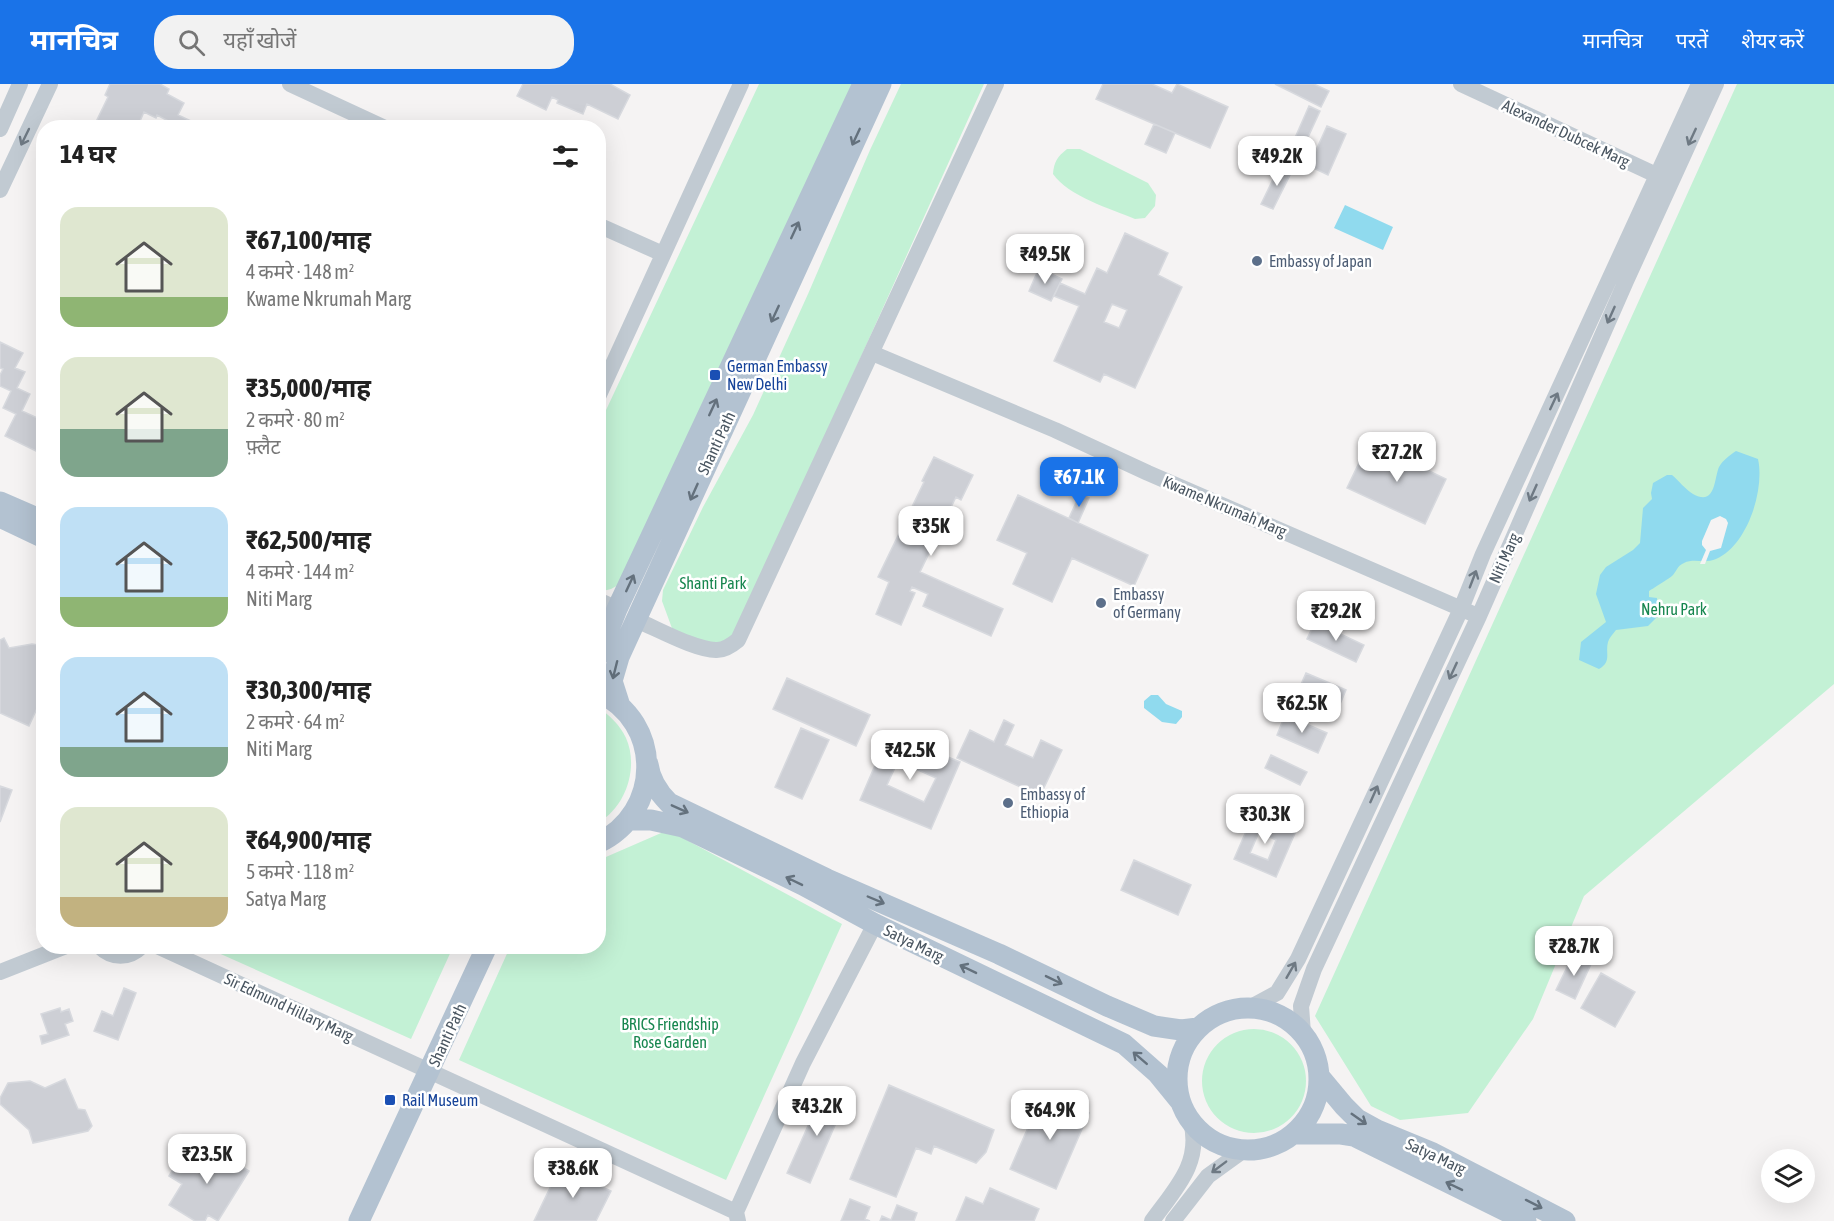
<!DOCTYPE html>
<html lang="hi">
<meta charset="utf-8">
<style>
body{margin:0;font-family:"Asap Condensed","Noto Sans Devanagari",sans-serif;background:#f2f2f2;color:#222;height:100vh;display:flex;flex-direction:column;font-size:22px;white-space:nowrap}
*{box-sizing:border-box;margin:0}
p{font-size:20px;color:#767676}
.icon{flex:none;width:33px;height:33px;fill:none;stroke:currentColor;stroke-width:2;stroke-linecap:round;stroke-linejoin:round}
.map{position:relative;flex:1;overflow:hidden}
.drawer{position:absolute;left:36px;top:36px;width:570px;height:834px;display:flex;flex-direction:column;background:#fff;border-radius:24px;box-shadow:0 6px 24px #0002}
.drawer>*{flex:none}
.fabs{position:absolute;left:1761px;top:1065px;display:grid;gap:12px}
.fabs a{display:grid;place-items:center;width:54px;height:54px;border-radius:50%;background:#fff;box-shadow:0 6px 24px #0002;font-size:30px}
.price{position:absolute;translate:-50% -51px;padding:0 14px;border-radius:12px;background:#fff;color:#222;font-size:20px;line-height:39px;filter:drop-shadow(0 2px 3px #0008)}
.price::after{content:'';position:absolute;left:50%;top:36px;width:18px;height:14px;margin-left:-9px;background:inherit;clip-path:polygon(0 0,100% 0,50% 100%)}
.price.selected{background:#1a73e8;color:#fff}
ul{padding:0;list-style:none}
li{display:flex;align-items:center;gap:18px;height:150px;padding:0 24px}
li span{display:grid;place-items:center;flex:none;width:168px;height:120px;border-radius:18px;color:#555}
li>.icon{margin-inline-start:auto}
span .icon{width:72px;height:72px;fill:#fffc;stroke-width:1}
li b{font-size:26px}
h2{display:flex;justify-content:space-between;align-items:center;height:72px;padding:0 24px;font-size:26px}
header{display:flex;align-items:center;gap:36px;box-sizing:border-box;height:84px;padding:0 30px;background:#1a73e8;color:#fff}
header strong{font-size:28px}
nav{display:flex;gap:33px;margin-inline-start:auto;font-size:21px}
.search{width:420px;height:54px;background:#f2f2f2;display:flex;align-items:center;gap:15px;box-sizing:border-box;padding:0 21px;border-radius:24px;color:#767676;font-size:22px}
.map>svg:first-child{display:block}
.green{fill:#c3f1d5}
.water{fill:#90daee}
.pier{fill:#f5f3f3}
.building{fill:#cdcfd5;stroke:#d7d9de;stroke-width:1.5;fill-rule:evenodd}
.lines{fill:none;stroke-linecap:round;stroke-linejoin:round}
.minor{stroke:#c1cad2;stroke-width:16}
.major{stroke:#b3c2d1;stroke-width:21}
.oneway{stroke:#6e7983}
.oneway2{stroke:#64717d}
.service-dot{fill:#5c6f8a;stroke:#fff;stroke-width:2}
.transit-dot{fill:#1a4fb4;stroke:#fff;stroke-width:2}
.labels{text-anchor:middle;stroke-width:5;stroke-linejoin:round;paint-order:stroke}
.street-label{font-size:16px;fill:#4a5661;stroke:#fff}
.service-label{font-size:16px;fill:#4e5e75;stroke:#fff;text-anchor:start}
.transit-label{font-size:16px;fill:#164399;stroke:#fff;text-anchor:start}
.park-label{font-size:16px;fill:#17864f;stroke:#fff}
</style>
<header>
<strong>मानचित्र</strong>
<div class="search"><svg class="icon" aria-label="search" viewBox="0 0 24 24"><circle cx="10" cy="10" r="6"/><path d="M15 15l6 6"/></svg>यहाँ खोजें</div>
<nav><a>मानचित्र</a><a>परतें</a><a>शेयर करें</a></nav>
</header>
<div class="map">
<svg width="1834" height="1137" viewBox="0 0 1834 1137">
<rect width="100%" height="100%" fill="#f5f3f3"/>
<path class="green" d="M759,0H853L622,499L611,505L599,508V341Z
M901,0H984L734,554C708,563 696,560 673,547L662,517L663,506L703,423L753,331L808,210L870,66Z
M1737,0H1834V600L1584,812L1533,935L1468,1029L1400,1036L1371,1022L1315,932Z
M1067,65H1080L1148,99L1156,111L1155,122L1145,134L1135,135C1111,125 1068,112 1053,90C1054,78 1057,73 1067,65Z
M598,623C610,632 620,641 626,654C639,683 626,723 599,738Z
M668,746L842,840L726,1096L459,976L510,863L598,862L599,776Z
M205,863H453L411,955Z
M1202 997a52 52 0 1 1 104 0a52 52 0 1 1-104 0Z"/>
<path class="water" d="M1345,121L1393,143L1383,166L1334,144Z
M1736,367L1758,375C1765,406 1747,462 1716,475C1705,480 1694,474 1684,479C1677,482 1677,487 1672,492C1671,493 1651,506 1649,507V513L1657,514V533L1648,542L1616,546C1613,550 1609,554 1608,558C1605,569 1612,578 1599,585L1579,576L1581,558L1606,538L1596,510L1600,491L1606,483L1633,466L1640,459L1643,424L1652,415L1651,409L1653,399L1667,391H1672C1679,397 1685,405 1693,410C1716,423 1714,394 1719,383C1723,376 1730,371 1736,367Z
M1151,611H1158L1166,620L1182,627V633L1176,640L1162,638L1144,624V617Z"/>
<path class="pier" d="M1720,432L1726,435L1728,439L1721,464L1710,467L1705,480H1700L1706,466L1702,461V457L1711,436Z"/>
<path class="building" d="M110,0H160L169,5L167,10L184,19L178,31L206,44H173L174,40L157,31L156,34L144,28L137,44H93L108,13L105,11Z
M523,0H610L630,11L618,35L587,20L583,30L557,19L558,16L552,13L546,26L517,12Z
M1103,0H1152L1172,9L1177,0L1228,23L1210,64L1096,15Z
M1275,0H1314L1329,7L1321,23Z
M1309,22L1320,27L1294,84L1284,79Z
M1154,40L1175,49L1166,69L1145,60Z
M1327,42L1346,50L1328,91L1309,82Z
M1280,81L1292,87L1273,125L1261,120Z
M1125,149L1168,169L1158,191L1182,203L1135,304L1104,290L1100,298L1054,277L1079,222L1054,212L1060,199L1085,210L1097,184L1107,189ZM1112,220L1127,226L1119,244L1104,238Z
M1039,184L1062,195L1051,217L1029,207Z
M0,258L23,269L15,284L25,288L17,304L30,310L22,327L44,337V352L36,367L5,352L16,330L3,324L11,307L0,302V291L3,285L0,284Z
M1369,358L1446,395L1425,440L1347,404Z
M934,373L973,391L961,416L956,413L920,488L1003,525L991,552L923,522L928,510L912,503L910,507L915,509L901,541L876,530L889,498L878,493L924,398L922,397Z
M1080,410L1089,414L1078,439L1069,434Z
M1018,411L1148,471L1134,502L1072,474L1052,518L1013,500L1027,469L997,456Z
M1315,538L1364,561L1356,578L1307,555Z
M4,554L9,564L32,560L44,562V609L29,642L0,629V556Z
M1306,589L1346,606L1338,625L1298,607Z
M787,594L870,631L856,662L773,625Z
M1285,631L1327,649L1318,669L1277,651Z
M1004,636L1014,641L1005,661L1033,674L1041,656L1062,666L1040,712L957,674L970,646L994,658Z
M801,644L829,656L802,715L775,703Z
M889,649L960,678L931,745L860,716ZM898,677L936,694L924,718L887,701Z
M1271,671L1307,688L1300,701L1265,684Z
M0,702L12,706L0,738Z
M1254,729L1296,747L1276,793L1234,775ZM1259,748L1276,756L1268,776L1250,769Z
M1134,776L1191,801L1178,831L1121,806Z
M1573,871L1591,880L1575,915L1556,906Z
M1601,889L1635,908L1615,943L1581,924Z
M124,904L136,909L118,956L94,947L102,927L113,932Z
M60,924L61,928L69,925L73,937L65,940L69,951L42,960L40,952L48,950L41,930Z
M65,995L78,1025L85,1026L92,1042L88,1047L33,1059L29,1046L0,1020V1014L8,999L30,997L45,1004Z
M889,1001L994,1046L986,1068L976,1079L934,1062L931,1070L916,1064L896,1113L850,1095Z
M824,1006L846,1016L810,1099L787,1089Z
M1043,1009L1089,1029L1056,1105L1010,1085Z
M202,1059L249,1087L218,1137L208,1131L205,1137H195L169,1121L182,1100L169,1092L178,1077L197,1089L202,1080L193,1074Z
M560,1083L611,1107L596,1137H534Z
M990,1104L1039,1125L1034,1137H956L966,1113L983,1120Z
M850,1115L870,1123L865,1135L870,1137H841Z
M897,1121L917,1129L914,1137H880L882,1132L891,1136Z"/>
<g class="lines">
<path class="minor" d="M290,0L385,44
M1461,0L1667,96
M0,45L20,0
M0,106L50,0
M598,141L663,170
M872,269L1055,346L1148,389L1471,529
M598,313L741,0
M598,516L617,525
M636,536C656,544 697,567 717,566C725,566 732,561 738,556L996,0
M99,862C112,875 129,875 142,862
M157,862L736,1128
M0,888L66,862
M1249,924L1277,909L1298,875L1461,525L1483,470L1699,0
M1303,949L1301,922L1314,885L1479,532L1626,197L1716,0
M738,1137L736,1128L803,979L875,840
M1152,1137C1175,1105 1202,1079 1191,1038
M1173,1137L1208,1092L1244,1066"/>
<path class="major" d="M0,418L44,437
M0,433L44,454
M598,572L617,525L863,0
M598,608C664,638 662,729 598,759
M620,622L612,597L619,573L881,0
M648,680C650,696 658,708 669,719L827,795L999,870L1107,922L1154,942L1181,946L1198,944
M629,736H651L683,743L803,801L875,840L1124,960L1158,990L1180,1017
M1177 995a71 71 0 1 1 142 0a71 71 0 1 1-142 0Z
M1319,992L1344,1022L1357,1035L1377,1046L1433,1069L1565,1137
M1293,1050H1341L1354,1052L1526,1137
M359,1137L487,862"/>
</g>
<defs><path id="oneway-shaft" d="M-6 0H5M1.5-3L5.5 0L1.5 3" fill="none" stroke-width="1.6" stroke-linecap="round" stroke-linejoin="round" transform="scale(1.5)"/></defs>
<g class="oneway">
<use href="#oneway-shaft" transform="translate(25 53) rotate(116)"/>
<use href="#oneway-shaft" transform="translate(1692 53) rotate(115)"/>
<use href="#oneway-shaft" transform="translate(1611 231) rotate(114)"/>
<use href="#oneway-shaft" transform="translate(1554 317) rotate(-65)"/>
<use href="#oneway-shaft" transform="translate(1533 409) rotate(114)"/>
<use href="#oneway-shaft" transform="translate(1473 495) rotate(-69)"/>
<use href="#oneway-shaft" transform="translate(1453 587) rotate(115)"/>
<use href="#oneway-shaft" transform="translate(1374 710) rotate(-66)"/>
<use href="#oneway-shaft" transform="translate(1291 886) rotate(-60)"/>
<use href="#oneway-shaft" transform="translate(1219 1083) rotate(143)"/>
</g>
<g class="oneway2">
<use href="#oneway-shaft" transform="translate(856 53) rotate(115)"/>
<use href="#oneway-shaft" transform="translate(795 146) rotate(-65)"/>
<use href="#oneway-shaft" transform="translate(775 230) rotate(115)"/>
<use href="#oneway-shaft" transform="translate(713 323) rotate(-65)"/>
<use href="#oneway-shaft" transform="translate(694 408) rotate(114)"/>
<use href="#oneway-shaft" transform="translate(630 499) rotate(-65)"/>
<use href="#oneway-shaft" transform="translate(615 586) rotate(104)"/>
<use href="#oneway-shaft" transform="translate(680 725) rotate(24)"/>
<use href="#oneway-shaft" transform="translate(794 797) rotate(-154)"/>
<use href="#oneway-shaft" transform="translate(876 816) rotate(23)"/>
<use href="#oneway-shaft" transform="translate(968 885) rotate(-154)"/>
<use href="#oneway-shaft" transform="translate(1054 896) rotate(26)"/>
<use href="#oneway-shaft" transform="translate(1140 974) rotate(-139)"/>
<use href="#oneway-shaft" transform="translate(1359 1035) rotate(35)"/>
<use href="#oneway-shaft" transform="translate(1454 1102) rotate(-154)"/>
<use href="#oneway-shaft" transform="translate(1534 1120) rotate(27)"/>
</g>
<g class="service-dot">
<circle cx="1257" cy="177" r="6"/>
<circle cx="1101" cy="519" r="6"/>
<circle cx="1008" cy="719" r="6"/>
</g>
<g class="transit-dot">
<rect x="709" y="285" width="12" height="12" rx="3"/>
<rect x="384" y="1010" width="12" height="12" rx="3"/>
</g>
<g class="labels">
<g class="street-label">
<text transform="translate(1566 49) rotate(25)" y="6">Alexander Dubcek Marg</text>
<text transform="translate(716 359) rotate(-65)" y="6">Shanti Path</text>
<text transform="translate(1225 422) rotate(23)" y="6">Kwame Nkrumah Marg</text>
<text transform="translate(1504 474) rotate(-66)" y="6">Niti Marg</text>
<text transform="translate(914 859) rotate(26)" y="6">Satya Marg</text>
<text transform="translate(289 923) rotate(25)" y="6">Sir Edmund Hillary Marg</text>
<text transform="translate(447 951) rotate(-65)" y="6">Shanti Path</text>
<text transform="translate(1436 1072) rotate(25)" y="6">Satya Marg</text>
</g>
<g class="service-label">
<text x="1269" y="183">Embassy of Japan</text>
<text x="1113" y="516">Embassy<tspan x="1113" dy="18">of Germany</tspan></text>
<text x="1020" y="716">Embassy of<tspan x="1020" dy="18">Ethiopia</tspan></text>
</g>
<g class="transit-label">
<text x="727" y="288">German Embassy<tspan x="727" dy="18">New Delhi</tspan></text>
<text x="402" y="1022">Rail Museum</text>
</g>
<g class="park-label">
<text x="713" y="505">Shanti Park</text>
<text x="1674" y="531">Nehru Park</text>
<text x="670" y="946">BRICS Friendship<tspan x="670" dy="18">Rose Garden</tspan></text>
</g>
</g>
</svg>
<div class="fabs">
<a><svg class="icon" aria-label="layers" viewBox="0 0 24 24"><path d="M12 4l9 5-9 5-9-5zM3 14l9 5 9-5"/></svg></a>
</div>
<b class="price" style="left:1277px;top:103px">₹49.2K</b>
<b class="price" style="left:1045px;top:201px">₹49.5K</b>
<b class="price" style="left:1397px;top:399px">₹27.2K</b>
<b class="price selected" style="left:1079px;top:424px">₹67.1K</b>
<b class="price" style="left:931px;top:473px">₹35K</b>
<b class="price" style="left:1336px;top:558px">₹29.2K</b>
<b class="price" style="left:1302px;top:650px">₹62.5K</b>
<b class="price" style="left:910px;top:697px">₹42.5K</b>
<b class="price" style="left:1265px;top:761px">₹30.3K</b>
<b class="price" style="left:1574px;top:893px">₹28.7K</b>
<b class="price" style="left:817px;top:1053px">₹43.2K</b>
<b class="price" style="left:1050px;top:1057px">₹64.9K</b>
<b class="price" style="left:207px;top:1101px">₹23.5K</b>
<b class="price" style="left:573px;top:1115px">₹38.6K</b>
<section class="drawer">
<h2>14 घर<svg class="icon" aria-label="filters" viewBox="0 0 24 24"><path d="M4 7h16M4 17h16"/><circle cx="9" cy="7" r="2"/><circle cx="15" cy="17" r="2"/></svg></h2>
<ul>
<li><span style="background:linear-gradient(#dfe7d0 75%,#8fb573 0)"><svg class="icon" aria-label="home" viewBox="0 0 24 24"><path d="M3 11l9-7 9 7M6 9v11h12V9"/></svg></span><div><b>₹67,100/माह</b><p>4 कमरे · 148 m²</p><p>Kwame Nkrumah Marg</p></div></li>
<li><span style="background:linear-gradient(#dfe7d0 60%,#7fa58c 0)"><svg class="icon" aria-label="home" viewBox="0 0 24 24"><path d="M3 11l9-7 9 7M6 9v11h12V9"/></svg></span><div><b>₹35,000/माह</b><p>2 कमरे · 80 m²</p><p>फ़्लैट</p></div></li>
<li><span style="background:linear-gradient(#bfe0f5 75%,#8fb573 0)"><svg class="icon" aria-label="home" viewBox="0 0 24 24"><path d="M3 11l9-7 9 7M6 9v11h12V9"/></svg></span><div><b>₹62,500/माह</b><p>4 कमरे · 144 m²</p><p>Niti Marg</p></div></li>
<li><span style="background:linear-gradient(#bfe0f5 75%,#7fa58c 0)"><svg class="icon" aria-label="home" viewBox="0 0 24 24"><path d="M3 11l9-7 9 7M6 9v11h12V9"/></svg></span><div><b>₹30,300/माह</b><p>2 कमरे · 64 m²</p><p>Niti Marg</p></div></li>
<li><span style="background:linear-gradient(#dfe7d0 75%,#c2b280 0)"><svg class="icon" aria-label="home" viewBox="0 0 24 24"><path d="M3 11l9-7 9 7M6 9v11h12V9"/></svg></span><div><b>₹64,900/माह</b><p>5 कमरे · 118 m²</p><p>Satya Marg</p></div></li>
</ul>
</section>
</div>
